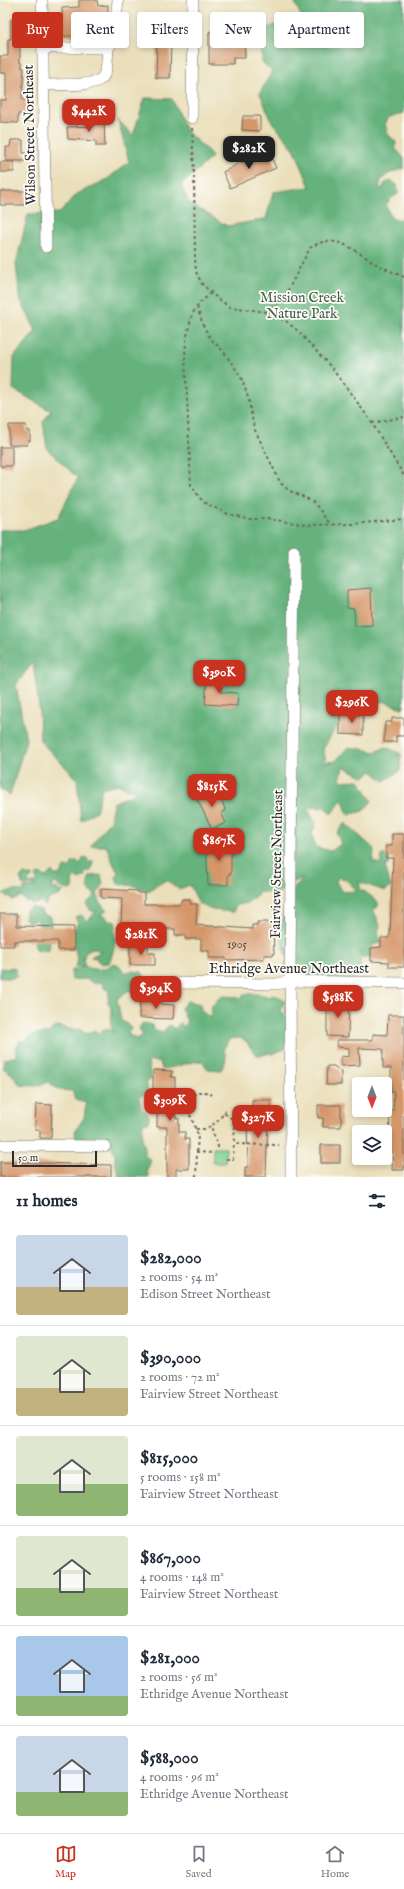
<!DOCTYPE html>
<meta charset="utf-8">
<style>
body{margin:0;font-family:"IM FELL English",serif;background:#f2f2f3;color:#1f2937;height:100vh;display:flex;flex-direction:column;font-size:15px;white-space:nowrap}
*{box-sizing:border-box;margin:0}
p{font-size:13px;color:#747a83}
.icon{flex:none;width:22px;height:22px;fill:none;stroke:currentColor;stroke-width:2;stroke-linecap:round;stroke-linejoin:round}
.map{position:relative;height:1177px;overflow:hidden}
.sheet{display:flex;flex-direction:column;background:#fff;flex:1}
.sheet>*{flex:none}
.top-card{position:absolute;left:12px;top:12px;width:380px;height:36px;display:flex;gap:8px}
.needle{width:26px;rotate:180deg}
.buttons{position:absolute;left:352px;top:1077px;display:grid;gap:8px}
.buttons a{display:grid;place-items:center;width:40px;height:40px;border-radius:4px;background:#fff;box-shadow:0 2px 6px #0003;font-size:20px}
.scale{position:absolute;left:12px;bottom:10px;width:85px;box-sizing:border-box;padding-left:4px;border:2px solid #2b2b2b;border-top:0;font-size:11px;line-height:14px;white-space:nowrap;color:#2b2b2b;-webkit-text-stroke:3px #fdfcf7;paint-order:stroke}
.price{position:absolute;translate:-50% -34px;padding:0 9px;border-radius:8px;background:#c8321e;color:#fff;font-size:13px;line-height:26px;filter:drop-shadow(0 1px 2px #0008)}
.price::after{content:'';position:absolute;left:50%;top:24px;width:12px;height:9px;margin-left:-6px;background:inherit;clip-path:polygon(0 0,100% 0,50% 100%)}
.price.on{background:#222;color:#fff}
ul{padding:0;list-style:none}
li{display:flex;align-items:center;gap:12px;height:100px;padding:0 16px}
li+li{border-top:1px solid #e0e1e3}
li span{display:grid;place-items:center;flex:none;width:112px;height:80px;border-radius:4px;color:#555}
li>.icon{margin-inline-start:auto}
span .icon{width:48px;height:48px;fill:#fffc;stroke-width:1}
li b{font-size:17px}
h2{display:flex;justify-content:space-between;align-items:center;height:48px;padding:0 16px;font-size:17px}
.tag{padding:0 14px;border-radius:4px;background:#fff;box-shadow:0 2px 6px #0003;font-size:14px;line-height:36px}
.tag.on{background:#c8321e;color:#fff}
.tabs{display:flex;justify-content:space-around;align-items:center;height:56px;border-top:1px solid #e0e1e3;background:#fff;font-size:11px;color:#747a83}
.tabs a{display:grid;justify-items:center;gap:2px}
.tabs .on{color:#c8321e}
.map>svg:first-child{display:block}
.green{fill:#7cd093;stroke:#547e5f}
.forest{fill:#65b27d;stroke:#486e54;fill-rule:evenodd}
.building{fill:#d5976b}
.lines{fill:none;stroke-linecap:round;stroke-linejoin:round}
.minor-casing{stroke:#6e6a5d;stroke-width:12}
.path{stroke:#6e6a5d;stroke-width:2;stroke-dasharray:3 3;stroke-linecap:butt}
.minor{stroke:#fff;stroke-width:11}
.labels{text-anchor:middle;stroke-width:3.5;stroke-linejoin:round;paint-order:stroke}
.number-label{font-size:12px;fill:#56463b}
.street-label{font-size:14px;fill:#2b2b2b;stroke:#fdfcf7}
.park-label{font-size:14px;fill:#435d4a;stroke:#fdfcf7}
</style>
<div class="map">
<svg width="404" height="1177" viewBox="0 0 404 1177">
<rect width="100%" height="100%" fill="#fdfcf7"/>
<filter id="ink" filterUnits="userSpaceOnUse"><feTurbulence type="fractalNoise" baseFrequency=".025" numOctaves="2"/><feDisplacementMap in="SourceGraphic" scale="8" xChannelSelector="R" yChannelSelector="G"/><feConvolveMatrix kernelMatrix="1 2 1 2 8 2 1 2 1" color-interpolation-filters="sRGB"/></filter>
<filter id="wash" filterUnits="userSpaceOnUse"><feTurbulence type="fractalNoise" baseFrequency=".012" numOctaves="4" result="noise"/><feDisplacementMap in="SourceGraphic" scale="16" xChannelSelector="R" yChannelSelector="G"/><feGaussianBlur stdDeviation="0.9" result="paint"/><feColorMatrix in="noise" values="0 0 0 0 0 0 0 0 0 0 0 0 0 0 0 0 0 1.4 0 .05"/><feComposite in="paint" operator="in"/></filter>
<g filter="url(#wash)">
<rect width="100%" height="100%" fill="#eadfba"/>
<path class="green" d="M213,1148H226L225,1163H213Z"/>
<path class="forest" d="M294,0H404V113L389,117L385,124L388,134L396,142L395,148L404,158V168C392,173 383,173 379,186L381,190L385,183L392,181L397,185L398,194L390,199L386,205L391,218L404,220V707L402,708L383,701L363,710L352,711L354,722L344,729L338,724L323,749L326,762L336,761L348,747L363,749L375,752L386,747L401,754L400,771L384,781L372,771L364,777L343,766L340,781L359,780L372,801L363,811L348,815L342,798L337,807L331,814L325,807L307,808L316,824L312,833L315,847L331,851L341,844L337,833L345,823L374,849L373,862L381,864L382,855L389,856V864L385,866L391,887L385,891L359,882L361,891H364L378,902V907L373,909L380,925L378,932L381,943L372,945L373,953L369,958L362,957L360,951V974L345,988L335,980V972L332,979L300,976L285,966L288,959L283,948L280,929L288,895L303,878L287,884L280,892H260L247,903L236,905L233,912L213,910L199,904L190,885L179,889L166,880L148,891L136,886L118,884L116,877L118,872C114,868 110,853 106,846H91L110,820L113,803L136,793L118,784L102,788L96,811L81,821L77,779L40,741L39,707L33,662L16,685L26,740L10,795L0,789V530H24L58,518L78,478L47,449L43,422L51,411L13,389L14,357L36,331L20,299L16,264L28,214L60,213L77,194L106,180L129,162L118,120L133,135L145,98L172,99L186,131L213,156L181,185L189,203L227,226L266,219L273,192L310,187L295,150L272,122L260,93L272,71L262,62L261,30L301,16ZM338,877L345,879L357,891L343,892L336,882Z
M83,858L88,859L87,863L93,861L91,871H86L84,877L77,879L74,876L72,882L74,888L70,890L61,888L54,882L52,890L57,888L59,892L64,891L59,896L50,898L45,906L40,900L39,903L32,904L29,901H25L22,897L18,896V899L12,900L10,896L7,897L3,894C8,890 17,889 23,892L25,887L31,888L36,886L23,885L20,878L24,874L33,877L28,880L29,884L38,882L35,876L39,874L46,877L52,871L54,875H61L64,867L70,868L72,863L77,861L81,864Z
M101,875L103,885L97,894L101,904L107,910L100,916H106L108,921L114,920L116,925L114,931C117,942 113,953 109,963L100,964L96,958L91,957L101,951L92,948L86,951L83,960L85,965L75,967L78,961C75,953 76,946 71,938L78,922L75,917L81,915L88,921L96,911H91L86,904L95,896L88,889V882L90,876Z
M32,907L41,910L42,914L50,917L51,927L41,928L38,923V919L30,922L25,920V911Z
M49,939L50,943L49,950L44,951L43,949L37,951L34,944L36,940Z
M113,963L119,965L125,973L130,971L142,972L150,987L145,991L134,994L129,990L117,999L121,1020L131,1027L128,1034L136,1039L143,1036L139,1028L143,1023L152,1025L153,1029L163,1032L169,1025L175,1029L180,1022L183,1027L187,1021L181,1008L187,1001L200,1004L201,1011L211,1018V1007L221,996L238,997L241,1000L244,994H259L270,997L272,995L280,997L286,1002L281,1010C287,1018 293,1020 296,1030L285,1043L287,1048L272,1054L269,1053L259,1056C249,1049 251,1045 242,1038L229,1039L223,1050C229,1057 225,1063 221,1070L207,1069L203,1061C188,1061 176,1068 162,1069L160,1062L148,1061L151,1080L146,1081L148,1091L139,1097L141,1109L149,1115V1122L143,1123L142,1139L145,1147L144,1155L151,1160L147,1171L149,1177H118L119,1174L115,1163V1153L109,1143L98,1144L91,1135L86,1144L76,1141L75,1131L84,1118L86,1103L75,1100L73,1091L59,1090L48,1082L36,1086L20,1085L12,1074L3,1068L4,1059L18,1056L15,1050L20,1041H26C32,1032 39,1034 49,1034L52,1029L59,1026L72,1030L80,1029L86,1034L95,1030L99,1034L101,1031L108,1028L114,1033L111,1026L112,1009L108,1003L109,991L103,987L102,982L93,983L87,979L72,980L71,971L85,966C94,971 105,971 113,963Z
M11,967L15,969L17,975L11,979L0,977V968L7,969Z"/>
<g id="blocks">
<path class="building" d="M79,0H97L98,6L108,5V34H103V36L73,38V36H63L62,8L79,7Z
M11,19H24V37H21L20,40V63H22V68H24L22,100H27V114H18V123L0,122V100H6V73H0V56H8V39H11Z
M209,32H244L245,58H233V64H209Z
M157,40L171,41L170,78H156Z
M243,116H260V131L242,130Z
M104,118L105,146H96V141L68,139L67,127L94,126L93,119Z
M11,140H23V153H26V161H6V147H10Z
M269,152L276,168L230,188L223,172L252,157L253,160Z
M0,162H14V172H0Z
M0,191H26V205H0Z
M9,425H26L27,431H30V441H27V445H9Z
M0,447H12V466H0Z
M371,588L372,625L355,626L354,609L347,608V590Z
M207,678L222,680L221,692L238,693L237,706L205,704Z
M340,714L363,715V735L340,734Z
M392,718H404V736H396V742H384L385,722H392Z
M209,789L214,799L220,797L226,811L221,813L226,823L212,829L195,795Z
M392,834H404V967H389V962L371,961V948L381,947V938H388L390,935L393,858H386V846H392Z
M206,840H231V874H228V885H208Z
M101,889L138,891V893H144V904H180L182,899H189L191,904H197L196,925L252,929V925H257V922H268V925H273L274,955H264V959L226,960V958H209V951L201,950V939H185V935H175V929H158V924H134L133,928H121L122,899L101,898Z
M0,914H17V926L74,927V950H58V941H14V946H0Z
M130,945H148V953H155V965H130Z
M140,1000L161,1001V1004L174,1005L173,1019L139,1018Z
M327,1001H349L348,1037L327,1036Z
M388,1015H404V1170H392L393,1152H385V1140H389L390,1111H393L394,1092H391V1068H383V1049L359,1048L360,1065L341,1066V1056L349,1057V1048L337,1047V1040H373V1034L387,1035Z
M327,1066H334L341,1072V1085H326Z
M153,1070L172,1071L171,1077H175V1112L176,1118H179V1132H185V1139H189V1169H176V1177H167V1127H157V1106H153Z
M252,1100H271V1115L268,1116L266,1177H245V1167H248L247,1121H252Z
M36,1104L52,1105L51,1138H40V1130H35Z
M318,1105H341V1127H323V1118H318Z
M321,1145H340V1163H321Z
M0,1162L111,1165V1177H0Z"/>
</g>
</g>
<g filter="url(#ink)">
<use href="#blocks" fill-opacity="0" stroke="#6e6a5d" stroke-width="1"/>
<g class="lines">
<defs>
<path id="minor" d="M42,0L46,247
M43,48H108L114,40L118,0
M43,85C56,84 93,87 102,78C108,71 107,57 108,48
M192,118L193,0
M174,983L277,984L291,981L404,983
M0,1145L105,1146
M291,1177L290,972L294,551"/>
</defs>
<use href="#minor" class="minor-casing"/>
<path class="path" d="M192,128L194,174L195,258L196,272L202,284L218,299L230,307L267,312L286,321L298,331L330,366L355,399L372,423L404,476
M211,293L200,303L192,314L186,340L185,356L191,485L203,502L228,514L250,519H269L307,525L352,524L404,519
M197,307L203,325L210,338L224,352L241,377L248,397L254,428L280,482C290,494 298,493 310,500C320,507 323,517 331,524
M267,312L284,298L310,248C335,230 357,253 378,265C386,269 395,273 404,277
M372,423L404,417
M224,1113L227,1109
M196,1129H205L212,1125
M218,1148C218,1139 211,1135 212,1125L217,1122L224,1113L235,1121L234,1144
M197,1152L198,1135L187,1107C193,1094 198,1087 212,1095
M226,1159H233L234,1144L279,1145
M196,1177L197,1152L213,1153"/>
<use href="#minor" class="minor"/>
</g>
</g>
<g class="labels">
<g class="number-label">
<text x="237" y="948">1905</text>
</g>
<g class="street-label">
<text transform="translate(29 135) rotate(-91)" y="5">Wilson Street Northeast</text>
<text transform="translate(276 864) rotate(-89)" y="5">Fairview Street Northeast</text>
<text x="289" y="973">Ethridge Avenue Northeast</text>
</g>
<g class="park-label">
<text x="302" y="302">Mission Creek<tspan x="302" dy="16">Nature Park</tspan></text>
</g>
</g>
</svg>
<div class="buttons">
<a><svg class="needle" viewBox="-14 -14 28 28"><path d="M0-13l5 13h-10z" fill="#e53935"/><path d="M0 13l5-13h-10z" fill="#747a83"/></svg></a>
<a><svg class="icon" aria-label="layers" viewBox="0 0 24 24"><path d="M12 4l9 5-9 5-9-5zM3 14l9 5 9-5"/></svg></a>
</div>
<div class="scale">50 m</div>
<b class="price" style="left:89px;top:133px">$442K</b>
<b class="price on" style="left:249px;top:170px">$282K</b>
<b class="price" style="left:219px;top:694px">$390K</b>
<b class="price" style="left:352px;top:724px">$296K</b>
<b class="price" style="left:212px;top:808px">$815K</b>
<b class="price" style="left:219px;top:862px">$867K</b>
<b class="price" style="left:141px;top:956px">$281K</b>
<b class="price" style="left:156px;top:1010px">$394K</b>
<b class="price" style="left:338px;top:1019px">$588K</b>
<b class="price" style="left:170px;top:1122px">$309K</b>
<b class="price" style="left:258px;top:1139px">$327K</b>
<div class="top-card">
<a class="tag on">Buy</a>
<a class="tag">Rent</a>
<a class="tag">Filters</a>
<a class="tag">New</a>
<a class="tag">Apartment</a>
</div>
</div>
<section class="sheet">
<h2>11 homes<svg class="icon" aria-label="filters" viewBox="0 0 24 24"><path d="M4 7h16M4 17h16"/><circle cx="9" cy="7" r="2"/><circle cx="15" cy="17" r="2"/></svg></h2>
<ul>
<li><span style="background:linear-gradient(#c9d6e8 65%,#c2b280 0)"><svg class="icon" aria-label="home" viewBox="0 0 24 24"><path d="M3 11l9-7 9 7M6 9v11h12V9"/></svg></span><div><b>$282,000</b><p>2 rooms · 54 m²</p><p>Edison Street Northeast</p></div></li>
<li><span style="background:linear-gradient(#dfe7d0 65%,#c2b280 0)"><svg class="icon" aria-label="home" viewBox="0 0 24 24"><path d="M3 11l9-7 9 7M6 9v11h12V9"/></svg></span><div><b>$390,000</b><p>2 rooms · 72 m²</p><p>Fairview Street Northeast</p></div></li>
<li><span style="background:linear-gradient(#dfe7d0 60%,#8fb573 0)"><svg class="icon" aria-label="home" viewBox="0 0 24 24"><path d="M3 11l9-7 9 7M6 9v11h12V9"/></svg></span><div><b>$815,000</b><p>5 rooms · 158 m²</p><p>Fairview Street Northeast</p></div></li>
<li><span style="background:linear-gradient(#dfe7d0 65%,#8fb573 0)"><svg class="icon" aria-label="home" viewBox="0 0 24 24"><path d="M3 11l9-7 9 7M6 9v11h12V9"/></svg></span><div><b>$867,000</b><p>4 rooms · 148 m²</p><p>Fairview Street Northeast</p></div></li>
<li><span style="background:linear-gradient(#a9c7e8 75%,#8fb573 0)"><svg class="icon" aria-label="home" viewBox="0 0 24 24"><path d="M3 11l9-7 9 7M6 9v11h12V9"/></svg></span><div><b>$281,000</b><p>2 rooms · 56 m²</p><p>Ethridge Avenue Northeast</p></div></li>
<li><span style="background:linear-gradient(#c9d6e8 70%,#8fb573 0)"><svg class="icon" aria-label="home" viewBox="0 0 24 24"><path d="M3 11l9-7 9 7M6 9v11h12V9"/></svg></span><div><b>$588,000</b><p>4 rooms · 96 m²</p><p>Ethridge Avenue Northeast</p></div></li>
</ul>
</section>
<nav class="tabs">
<a class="on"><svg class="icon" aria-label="map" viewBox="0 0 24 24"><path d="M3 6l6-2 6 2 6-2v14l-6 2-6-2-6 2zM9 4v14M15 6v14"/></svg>Map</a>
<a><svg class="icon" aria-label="saved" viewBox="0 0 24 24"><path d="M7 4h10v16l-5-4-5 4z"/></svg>Saved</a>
<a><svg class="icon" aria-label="home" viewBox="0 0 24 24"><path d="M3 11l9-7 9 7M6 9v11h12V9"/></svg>Home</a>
</nav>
